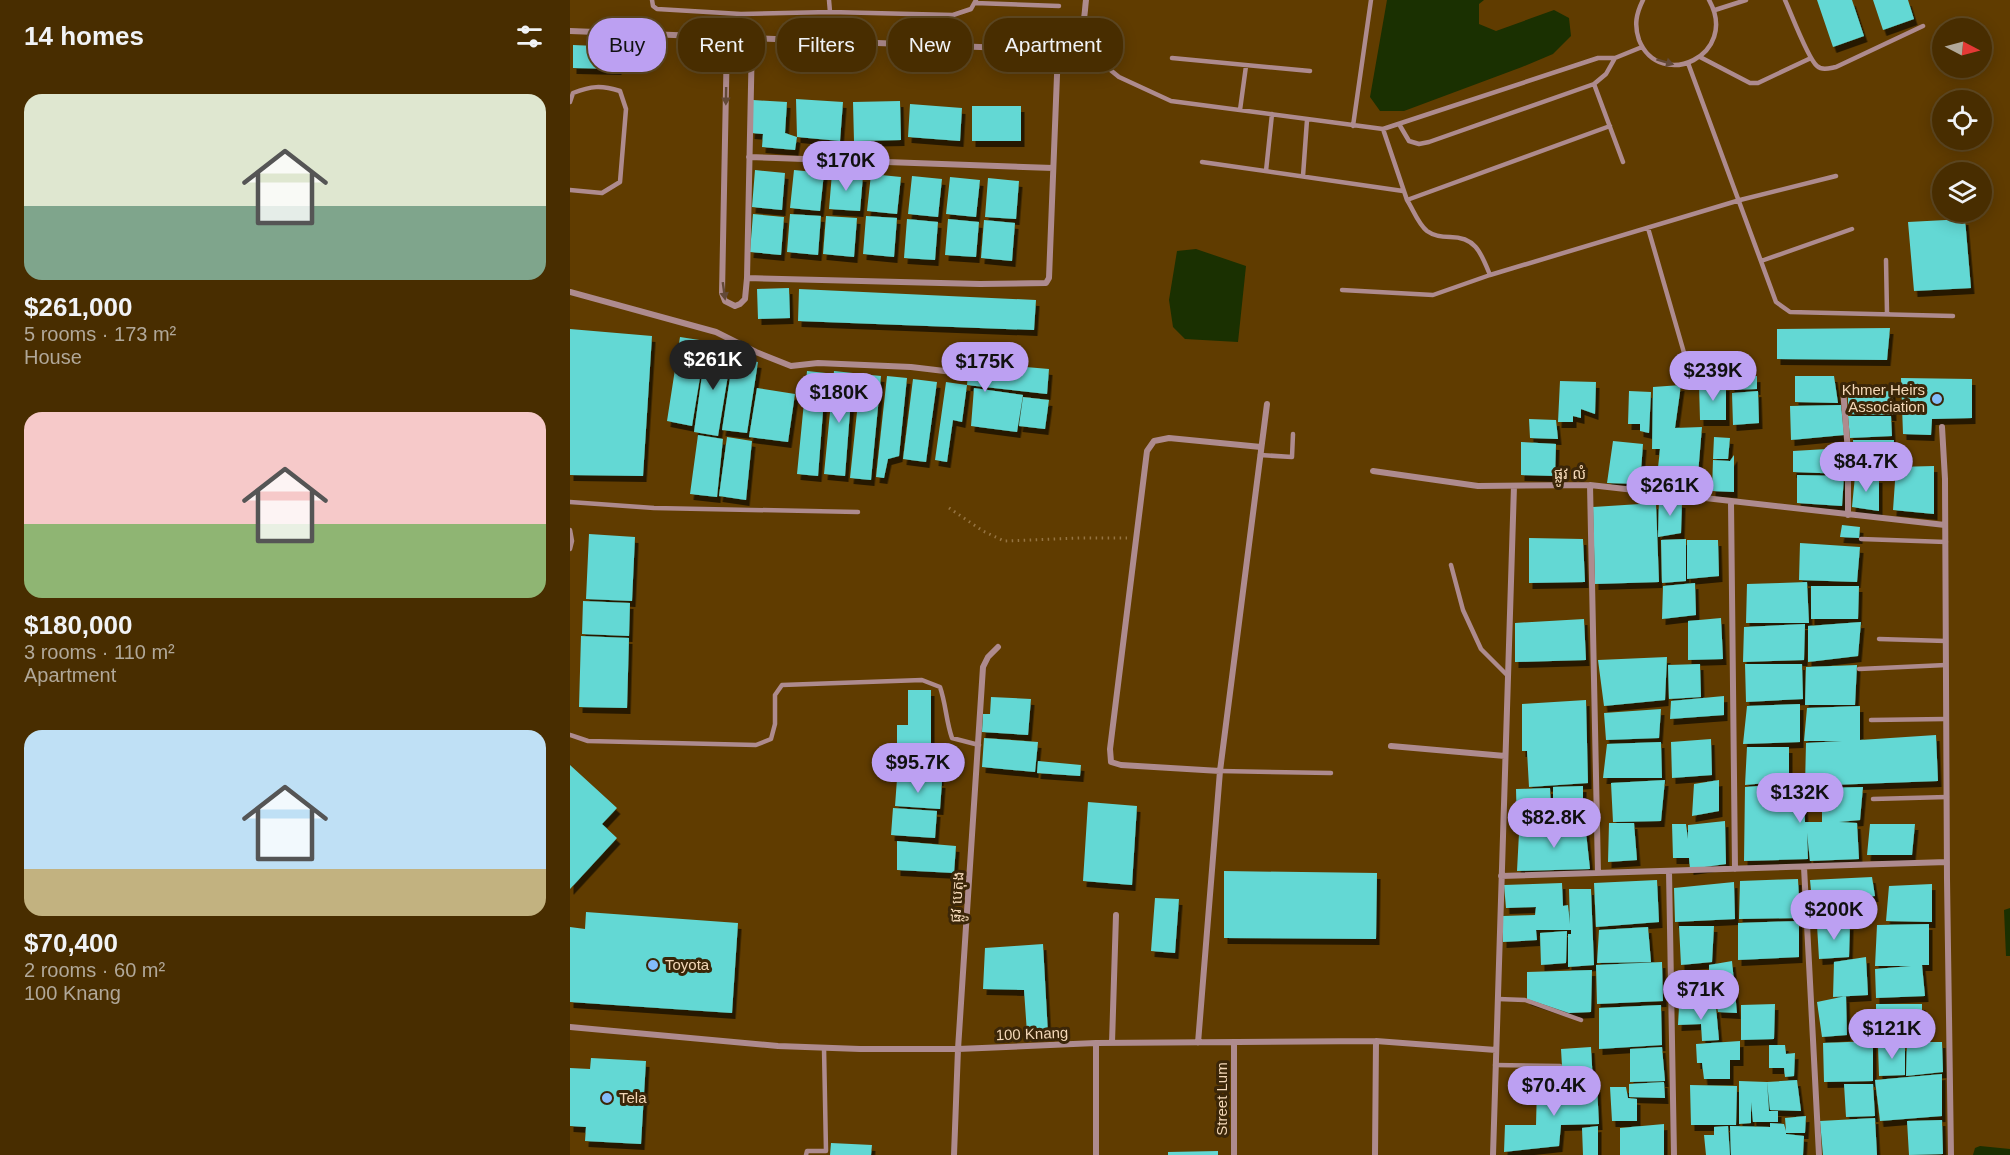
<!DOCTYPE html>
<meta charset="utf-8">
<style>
body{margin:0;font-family:Helvetica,"Noto Sans Khmer",sans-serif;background:#52390f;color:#f1f3f6;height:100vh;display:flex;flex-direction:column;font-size:22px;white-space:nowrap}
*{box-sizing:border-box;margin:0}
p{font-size:20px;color:#b1a899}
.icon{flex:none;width:33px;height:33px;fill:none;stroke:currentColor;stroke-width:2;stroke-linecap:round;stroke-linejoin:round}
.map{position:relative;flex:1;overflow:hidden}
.details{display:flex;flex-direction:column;background:#482d00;width:570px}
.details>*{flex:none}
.hud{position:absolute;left:18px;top:18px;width:570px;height:54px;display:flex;gap:12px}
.needle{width:39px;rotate:96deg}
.controls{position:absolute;left:1362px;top:18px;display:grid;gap:12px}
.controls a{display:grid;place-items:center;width:60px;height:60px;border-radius:50%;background:#482d00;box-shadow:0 3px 15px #0003,0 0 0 2px #604922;font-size:30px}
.price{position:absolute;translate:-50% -51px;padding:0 14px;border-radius:21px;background:#bca0f2;color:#111;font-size:20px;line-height:39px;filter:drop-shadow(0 2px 3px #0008)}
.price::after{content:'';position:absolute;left:50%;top:36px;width:18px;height:14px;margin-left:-9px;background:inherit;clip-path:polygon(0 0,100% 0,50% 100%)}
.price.current{background:#222;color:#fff}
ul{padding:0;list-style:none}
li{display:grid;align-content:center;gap:12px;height:318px;padding:0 24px}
li span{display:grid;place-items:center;height:186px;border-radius:18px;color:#555}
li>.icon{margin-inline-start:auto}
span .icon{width:108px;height:108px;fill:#fffc;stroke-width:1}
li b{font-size:26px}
h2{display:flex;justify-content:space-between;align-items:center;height:72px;padding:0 24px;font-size:26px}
.tag{padding:0 21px;border-radius:24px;background:#482d00;box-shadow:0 3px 15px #0003,0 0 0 2px #604922;font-size:21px;line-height:54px}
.tag.current{background:#bca0f2;color:#111}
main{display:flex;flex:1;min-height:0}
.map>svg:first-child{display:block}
.water{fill:#1a3001}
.building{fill:#63d8d4;filter:url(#shadow)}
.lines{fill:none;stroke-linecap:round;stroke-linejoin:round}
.path{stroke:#957442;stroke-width:3;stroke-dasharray:1.5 4.5;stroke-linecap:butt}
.service{stroke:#ae8b8e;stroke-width:4.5}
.minor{stroke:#ae8b8e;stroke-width:6}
.oneway{fill:#634937}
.poi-dot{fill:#83bcfb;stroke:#3b2608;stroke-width:2}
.labels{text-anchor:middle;stroke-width:6;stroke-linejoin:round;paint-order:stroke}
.poi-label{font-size:15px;fill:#f3d7b7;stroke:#3b2608;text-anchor:start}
.street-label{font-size:15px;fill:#f3d7b7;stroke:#3b2608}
</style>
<main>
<section class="details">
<h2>14 homes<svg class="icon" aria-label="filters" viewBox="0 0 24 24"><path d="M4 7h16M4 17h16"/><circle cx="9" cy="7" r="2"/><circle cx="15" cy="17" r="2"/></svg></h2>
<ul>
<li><span style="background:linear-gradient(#dfe7d0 60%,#7fa58c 0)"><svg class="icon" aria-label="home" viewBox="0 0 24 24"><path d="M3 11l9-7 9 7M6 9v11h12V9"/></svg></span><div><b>$261,000</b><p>5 rooms · 173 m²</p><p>House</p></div></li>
<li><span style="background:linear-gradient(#f6c9c9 60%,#8fb573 0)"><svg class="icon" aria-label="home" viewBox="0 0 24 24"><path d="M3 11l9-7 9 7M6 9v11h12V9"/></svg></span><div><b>$180,000</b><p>3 rooms · 110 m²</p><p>Apartment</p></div></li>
<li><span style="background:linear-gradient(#bfe0f5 75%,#c2b280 0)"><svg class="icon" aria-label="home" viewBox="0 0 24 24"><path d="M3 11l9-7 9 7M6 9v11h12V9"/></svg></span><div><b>$70,400</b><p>2 rooms · 60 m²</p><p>100 Knang</p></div></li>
</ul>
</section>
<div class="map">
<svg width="1440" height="1155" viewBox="0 0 1440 1155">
<defs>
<filter id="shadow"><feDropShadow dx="3.5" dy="6" stdDeviation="0" flood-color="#0009"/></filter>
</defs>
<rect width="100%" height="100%" fill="#603c00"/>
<path class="water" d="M817,0H914L909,4V24L926,31L984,10L999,18L1001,36L983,54L952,67L834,111H810L800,97Z
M626,249L676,266L668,342L615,339L603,327L599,300L607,251Z
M1440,908V956H1436L1434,910Z
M1410,1146L1440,1149V1155H1403L1405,1148Z"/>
<path class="building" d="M1247,0H1282L1294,36L1263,47Z
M1303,0H1338L1344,19L1313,30Z
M3,45L49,47L48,69L3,68Z
M226,99L273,102L270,141L227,137Z
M183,100L217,102L215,133L227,137L225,150L192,147L193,134L181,133Z
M330,101L331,140L284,141L283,102Z
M340,104L392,108L390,141L338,137Z
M402,106H451V141H402Z
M185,170L215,173L212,210L182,207Z
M224,170L254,173L250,211L220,208Z
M262,173L293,176L290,211L259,209Z
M301,174L331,177L327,214L297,211Z
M342,176L372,179L368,217L338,214Z
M380,177L410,180L406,217L376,214Z
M418,178L449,181L446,219L415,217Z
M183,214L214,217L211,255L180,252Z
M220,214L251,216L248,255L217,252Z
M256,216L287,218L284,257L253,254Z
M296,216L327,218L324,257L293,254Z
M337,219L368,222L365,260L334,258Z
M378,219L409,222L406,257L375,255Z
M1395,219L1401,288L1344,291L1338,222Z
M414,220L445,223L442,261L411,258Z
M219,288L220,318L188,319L187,289Z
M229,289L466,300L464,330L228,321Z
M1320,328L1317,360L1207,359V329Z
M0,329L82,336L73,476L0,475Z
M110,337L136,341L122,426L97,421Z
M136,347L162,351L148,436L124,432Z
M163,358L188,362L177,433L152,430Z
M399,362L479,369L477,394L397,385L392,422L383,420L377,462L365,460L376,382L397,385Z
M237,371L256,373L248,476L227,474Z
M264,371L283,373L275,476L254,474Z
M291,374L311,376L301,480L280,478Z
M317,376L337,378L329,456L318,459L314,478L306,477Z
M1187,376V389L1161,390V378Z
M1225,376H1264L1268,403L1225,402Z
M1331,378L1402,379V418L1362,419L1361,435L1333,434Z
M343,379L367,382L356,462L333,459Z
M990,381L1026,382L1025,414L1011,409V418L1003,416V422H988Z
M1129,384L1156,385V420H1130Z
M1111,385L1105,428L1132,427L1128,474L1102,475L1101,487L1086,486L1090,449H1082L1083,387Z
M187,388L225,394L218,442L179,437Z
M404,388L453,395L447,432L401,426Z
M1059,391L1081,392L1079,433L1070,431V424H1058Z
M1188,391L1189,423L1163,425L1162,393Z
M1322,391L1323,415L1278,414V393Z
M453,397L479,400L475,429L449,426Z
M1271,405L1274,435L1221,440L1220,406Z
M1278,416H1321L1322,436L1280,438Z
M959,419L986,420L988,439L960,438Z
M128,435L153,439L147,497L120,494Z
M157,437L182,441L176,500L149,496Z
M1144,437L1160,438L1158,459H1143Z
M1283,440H1324L1323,460L1284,459Z
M1043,441L1073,444L1070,484L1037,483Z
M951,442L986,444L985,476L951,475Z
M1274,448L1275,474L1223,472V451Z
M1164,455V492L1142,491L1143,460L1160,461Z
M1286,461L1323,463V475L1285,473Z
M1364,466V514L1323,510L1326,467Z
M1227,475L1274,476L1272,506L1227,503Z
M1285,476L1309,477V511L1282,507Z
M1089,498L1112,502L1111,533L1088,537Z
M1086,503L1089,582L1025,584L1023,507Z
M1272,525L1290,527L1289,538L1270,537Z
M19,534L65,537L62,601L16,599Z
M959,538L1013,539L1015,582L959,583Z
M1116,539V581L1092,583L1091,540Z
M1117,540H1148L1149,576L1117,579Z
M1230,543L1290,547L1287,582L1229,580Z
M1237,582L1239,623H1176L1177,584Z
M1125,583L1126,615L1092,619L1093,586Z
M1241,586H1289L1288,619H1241Z
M13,601L60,603L59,636L12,634Z
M1151,618L1153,659L1118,660V621Z
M1014,619L1016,660L945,662V623Z
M1291,622L1288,656L1238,662V626Z
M1235,624L1234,660L1173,662L1174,627Z
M11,636L59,638L57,708L9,707Z
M1097,657L1095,700L1034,706L1028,660Z
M1130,664L1131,697L1099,699L1098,665Z
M1175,664H1232L1233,699L1176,702Z
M1287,665L1285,705H1235L1236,667Z
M338,690H361V749H327V725H338Z
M1154,696V715L1100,719L1101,701Z
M421,697L461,699L458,735L412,732L413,714H420Z
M1016,700L1018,783L959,787L957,751H952V704Z
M1230,704V742L1173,744L1177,706Z
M1290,706V740L1366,735L1368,781L1235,786L1236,743L1272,741H1234L1237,708Z
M1091,709L1089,738L1036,740L1034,713Z
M414,738L468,742L465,772L412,767Z
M1141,739L1142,775L1102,778L1101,742Z
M1091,742L1092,778H1033L1037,744Z
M1177,747H1219V781L1175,785Z
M328,750L372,753L370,780L326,777Z
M468,761L511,765L510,776L467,773Z
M0,765L47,808L32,824L47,838L0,889Z
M327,779L372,782L370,809L325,806Z
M1095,780L1091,821L1043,822L1041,783Z
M1149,780V811L1122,816L1124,784Z
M1233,783L1235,822H1252V788L1293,787L1290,820L1269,822L1287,823L1289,859L1240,861L1237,833L1238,859L1174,861L1175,787Z
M1013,786V820L983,821V787Z
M980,788L982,827L947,830L946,789Z
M518,802L567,806L562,885L513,881Z
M323,808L367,811L365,838L321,835Z
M1155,821L1156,864L1120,869L1119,858H1103L1102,824H1116L1118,839V825Z
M1015,823L1020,869L947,871L949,833Z
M1039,823H1064L1067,860L1038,862Z
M1300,824H1345L1342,855H1297Z
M327,841L386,846L384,873L327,870Z
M654,871L807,873L806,939L654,938Z
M1302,877L1305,896L1294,897V917L1267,921V917L1248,920L1247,911L1264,909L1267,917L1266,899L1242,901L1240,880Z
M1228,879L1230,918L1169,919L1170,881Z
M1087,880L1089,922L1026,927L1024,883Z
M1164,882L1165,919L1105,922L1104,888Z
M992,883L993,906L998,905L1000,924L999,889H1021L1024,965L998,967V934H1001V930H966L967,940L933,942V916L965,915L966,907L936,908L934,885Z
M1362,884V922L1316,921L1319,886Z
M585,898L609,899L605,953L581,951Z
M16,912L168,923L162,1013L0,1002V927L15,929Z
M1229,921V957L1168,960V923Z
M1280,924L1279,957L1249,959L1247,925Z
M1359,924V965H1352L1355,996L1306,998L1305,969L1341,966H1305L1307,925Z
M1109,926H1144L1142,962L1111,965Z
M1078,927L1081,962L1027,963L1029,930Z
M997,931L996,963L971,965L970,933Z
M473,944L478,1034L457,1033L454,990L413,989L415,948Z
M1296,957L1298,995L1263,997L1264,962Z
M1162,961L1167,1013L1148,1012L1146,1001L1133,1000L1131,993L1125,994L1123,976H1139V965Z
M1092,962L1093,1001L1027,1004L1026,965Z
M1022,970L1021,1012L999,1013L957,999V972Z
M1276,996L1277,1035L1252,1037L1247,1002Z
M1205,1004L1204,1039L1171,1040V1005Z
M1306,1004H1352V1040L1341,1042H1372L1373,1072L1336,1076L1337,1041L1306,1044Z
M1091,1005L1092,1045L1029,1049V1008Z
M1109,1007H1146L1149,1040L1132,1041L1131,1024L1108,1025Z
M1170,1041V1060H1160V1079H1134L1132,1063H1127L1126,1044Z
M1303,1041V1081L1254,1082L1253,1043Z
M1199,1045H1215L1216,1054L1225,1053L1224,1076L1215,1077L1214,1068H1199Z
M1335,1045V1075L1309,1076L1308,1046Z
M1021,1047L1023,1083H993L991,1049Z
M1092,1047L1095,1081L1060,1082V1049Z
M21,1058L76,1061L71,1144L15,1141L16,1127L0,1126V1068L20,1069Z
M1372,1074V1116L1310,1121L1305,1080Z
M1227,1080L1231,1111L1200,1110L1197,1082Z
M1169,1081L1197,1082L1199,1111H1208V1122H1183L1181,1102V1123L1169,1124Z
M1094,1082L1095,1098L1059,1097V1084Z
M1274,1084H1303L1305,1116L1276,1117Z
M1120,1085L1167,1086L1166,1125H1121Z
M1027,1086L1029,1124L991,1125L989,1146L934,1152L935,1125H966L967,1087Z
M1040,1087H1056L1058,1098L1067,1099V1121H1042Z
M1236,1116L1235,1133H1216V1134L1234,1136L1233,1155H1161L1160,1126L1200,1127V1123L1214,1124L1216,1131L1215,1118Z
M1305,1118L1307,1155H1253L1250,1121Z
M1372,1120L1373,1154L1339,1155L1337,1121Z
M1094,1124V1155H1050V1128Z
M1028,1126V1155H1013L1012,1128Z
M1158,1126L1160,1155H1136L1134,1135H1144V1127Z
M261,1143L302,1145L301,1155H260Z
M648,1151V1155H598V1152Z"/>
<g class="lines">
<path class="path" d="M379,508L413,531L434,541L510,538H557"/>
<path class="service" d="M82,0L83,6L87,9L171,14L260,12L383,15L401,9L406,0
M259,0L260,12
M1073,0C1066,14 1064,25 1069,40C1090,92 1170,55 1139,0
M1215,0C1221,13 1238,59 1247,66C1253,71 1260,68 1266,67L1353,26
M405,3L489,6
M1145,10L1176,0
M506,42L549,77L601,101L813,129L1028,58H1045L1072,47
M1130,57L1180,83H1188L1241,58
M602,58L740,71
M1118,63L1206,302L1220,312L1383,316
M1024,84L1053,162
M0,102L3,93C21,86 31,85 50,91L56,109L50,182L32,193L0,190
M670,110L676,66
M829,124L839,141L849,144L859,142L1024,84L1036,74L1045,58
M783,126L801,0
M813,129L837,200L1040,126
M632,162L833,191
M696,171L702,114
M733,176L737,120
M837,200C843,209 848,224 857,231C864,236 871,237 880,237C906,237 911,253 920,275
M1078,228L1117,363
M1316,260L1317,313
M1191,261L1282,229
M772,290L863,295L920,275L1170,200L1266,176
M690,455L722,457L723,434
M0,502L84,508L288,512
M0,530L2,541L0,549
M1291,539L1376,542
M881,565L893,610L911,649L938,676
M1309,639L1376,641
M1289,669L1376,665
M1301,720L1376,719
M0,735L18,741L186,745L201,739L205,724V695L212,685L352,680L370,687C376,704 376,721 382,738L409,745
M650,771L761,773
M1303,799L1377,797
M928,999L955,1000L1011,1020
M925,1065L990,1066
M236,1155L237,1151H256L254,1048"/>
<path class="minor" d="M0,31L488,50C516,42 513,25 516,0
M157,38L152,293L155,301L165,306L170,304L175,299L177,278L182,39
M179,157L483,168
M177,278L410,284L476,283L479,278L488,50
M0,292L146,332L186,352L221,366L248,363L341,367L391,373
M1273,389L1278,452V515
M1372,427L1375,479L1377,879L1381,1155
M803,471L908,486L1020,485L1375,525
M1020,485L1028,873
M1161,502L1165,869
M821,746L935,756
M650,771L551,765L541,762L540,749L577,451L584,441L599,438L691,447
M1234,867L1249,1155
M1099,871L1104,1155
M931,876L1377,862
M0,1027L208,1046L290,1049H388L526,1043L806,1041L926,1050
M664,1042V1155
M542,1043L546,915
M628,1043L650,771L697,404
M384,1155L388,1049L413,667L418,657L428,647
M526,1155V1043
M805,1155L806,1041
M923,1155L944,486"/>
</g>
<defs><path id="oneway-solid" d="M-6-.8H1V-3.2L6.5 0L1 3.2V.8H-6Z" transform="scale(1.5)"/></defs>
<g class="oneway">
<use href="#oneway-solid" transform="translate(1095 62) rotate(17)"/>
<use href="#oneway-solid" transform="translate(156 96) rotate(91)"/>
<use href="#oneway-solid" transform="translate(154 291) rotate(82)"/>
</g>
<g class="poi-dot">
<circle cx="1367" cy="399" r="6"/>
<circle cx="83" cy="965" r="6"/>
<circle cx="37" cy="1098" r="6"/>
</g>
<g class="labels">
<g class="poi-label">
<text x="1355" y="395" text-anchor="end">Khmer Heirs<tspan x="1355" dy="17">Association</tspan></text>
<text x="95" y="970">Toyota</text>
<text x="49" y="1103">Tela</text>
</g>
<g class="street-label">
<text x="1000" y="479">ផ្លូវ លំ</text>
<text transform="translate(387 897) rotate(-86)" y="5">ផ្លូវ បេតុង</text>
<text transform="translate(462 1034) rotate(-2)" y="5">100 Knang</text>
<text transform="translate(652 1099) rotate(-90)" y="5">Street Lum</text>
</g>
</g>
</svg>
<div class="controls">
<a><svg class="needle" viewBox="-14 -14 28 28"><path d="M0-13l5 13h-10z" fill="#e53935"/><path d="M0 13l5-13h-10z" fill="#b1a899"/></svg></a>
<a><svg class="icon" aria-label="locate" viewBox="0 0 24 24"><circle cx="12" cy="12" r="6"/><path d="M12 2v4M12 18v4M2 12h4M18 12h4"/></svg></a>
<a><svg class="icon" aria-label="layers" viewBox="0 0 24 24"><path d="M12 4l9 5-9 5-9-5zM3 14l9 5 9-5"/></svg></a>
</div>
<b class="price" style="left:276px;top:192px">$170K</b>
<b class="price current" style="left:143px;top:391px">$261K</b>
<b class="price" style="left:415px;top:393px">$175K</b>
<b class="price" style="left:1143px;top:402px">$239K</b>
<b class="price" style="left:269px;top:424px">$180K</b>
<b class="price" style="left:1296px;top:493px">$84.7K</b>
<b class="price" style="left:1100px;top:517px">$261K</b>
<b class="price" style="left:348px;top:794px">$95.7K</b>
<b class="price" style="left:1230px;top:824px">$132K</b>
<b class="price" style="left:984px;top:849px">$82.8K</b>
<b class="price" style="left:1264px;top:941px">$200K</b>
<b class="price" style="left:1131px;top:1021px">$71K</b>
<b class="price" style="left:1322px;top:1060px">$121K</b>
<b class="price" style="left:984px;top:1117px">$70.4K</b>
<div class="hud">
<a class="tag current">Buy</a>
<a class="tag">Rent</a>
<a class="tag">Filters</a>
<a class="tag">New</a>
<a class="tag">Apartment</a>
</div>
</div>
</main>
